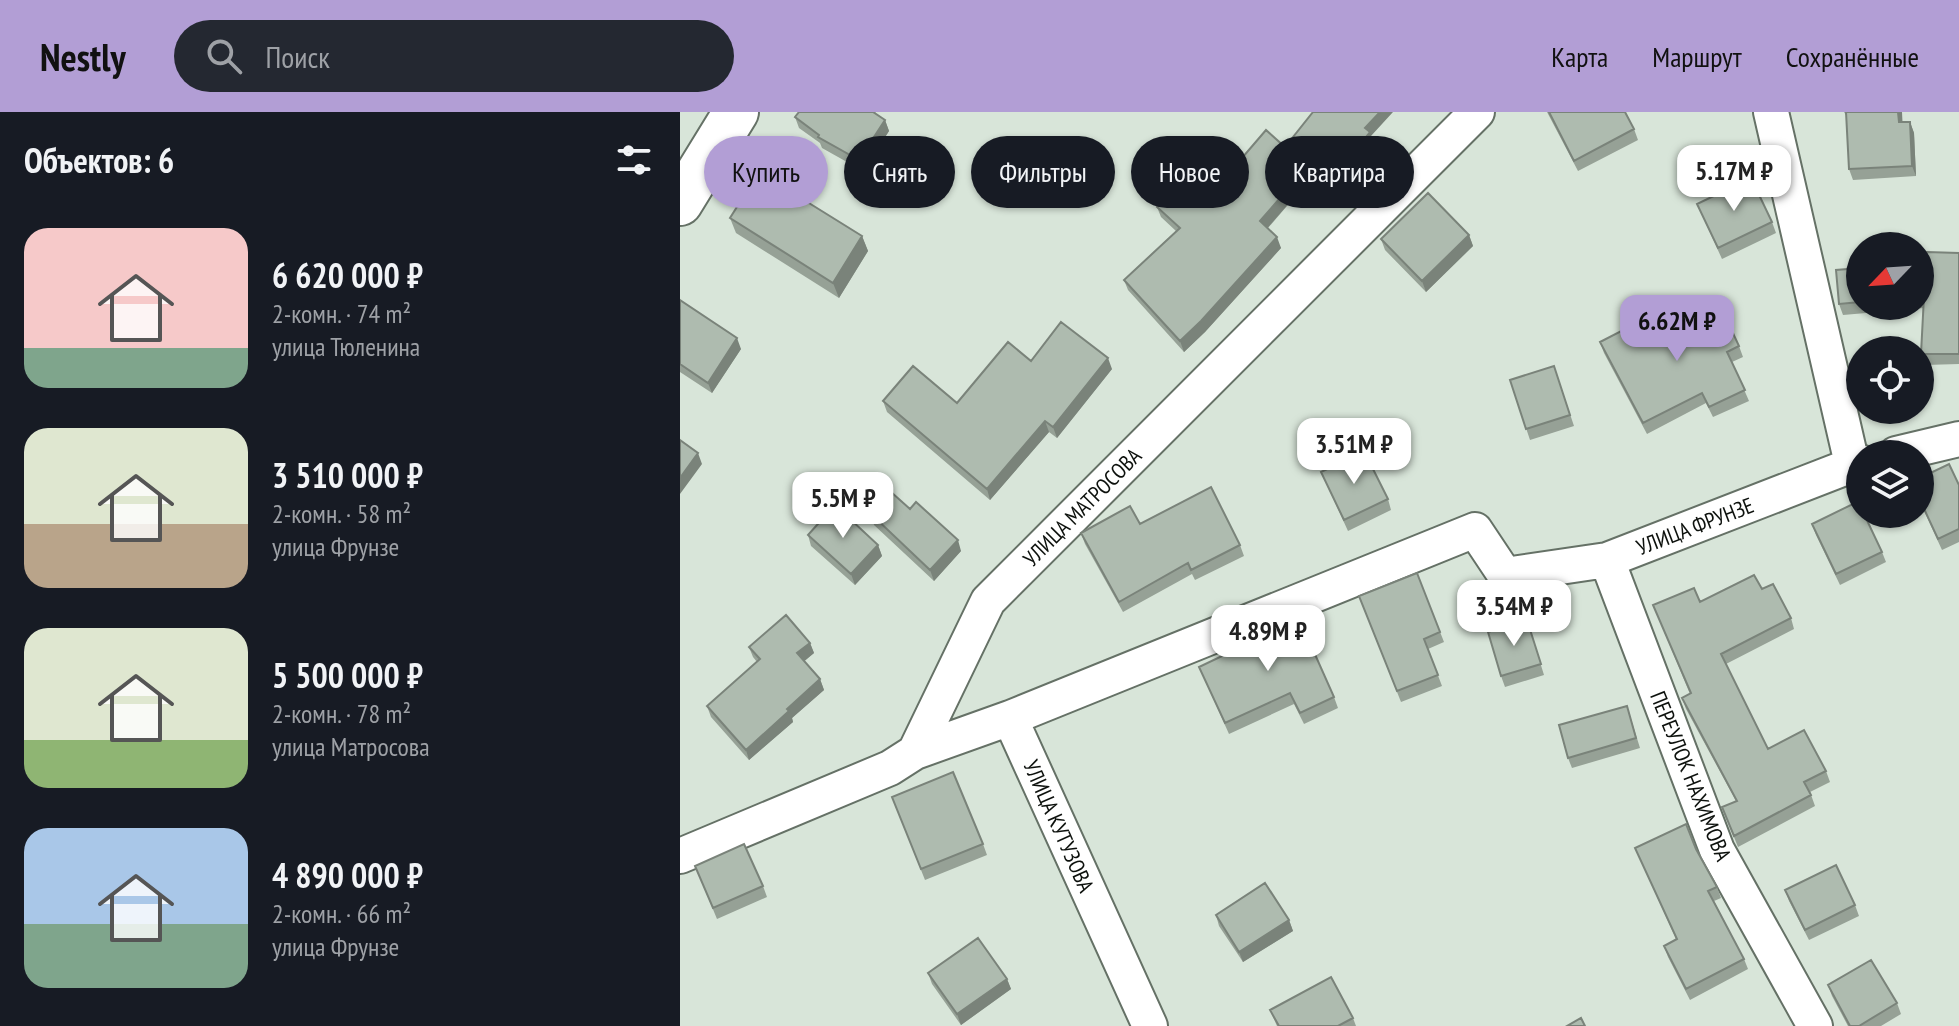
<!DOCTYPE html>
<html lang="ru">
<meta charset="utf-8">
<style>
body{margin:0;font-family:"PT Sans Narrow",sans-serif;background:#242831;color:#f1f3f6;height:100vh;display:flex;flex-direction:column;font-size:30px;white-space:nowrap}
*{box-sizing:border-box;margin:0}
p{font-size:26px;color:#9ea1a6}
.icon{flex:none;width:44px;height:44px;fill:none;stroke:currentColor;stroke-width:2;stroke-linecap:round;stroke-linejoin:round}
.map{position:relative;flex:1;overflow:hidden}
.drawer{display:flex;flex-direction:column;background:#171b24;width:680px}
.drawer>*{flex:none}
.top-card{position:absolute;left:24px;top:24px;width:760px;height:72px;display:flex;gap:16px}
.needle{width:52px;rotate:245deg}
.fabs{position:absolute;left:1166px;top:120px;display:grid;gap:16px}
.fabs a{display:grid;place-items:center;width:88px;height:88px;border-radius:50%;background:#171b24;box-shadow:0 2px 6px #0004;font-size:40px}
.price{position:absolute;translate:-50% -68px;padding:0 18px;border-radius:16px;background:#fff;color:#222;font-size:26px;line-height:52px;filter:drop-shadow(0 2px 4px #0008)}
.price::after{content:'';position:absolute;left:50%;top:48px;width:24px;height:18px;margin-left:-12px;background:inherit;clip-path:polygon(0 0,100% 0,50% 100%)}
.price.current{background:#b29ed5;color:#111}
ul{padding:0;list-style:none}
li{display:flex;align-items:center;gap:24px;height:200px;padding:0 24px}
li span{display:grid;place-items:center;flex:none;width:224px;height:160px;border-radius:24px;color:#555}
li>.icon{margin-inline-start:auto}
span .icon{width:96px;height:96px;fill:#fffc;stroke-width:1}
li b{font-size:34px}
h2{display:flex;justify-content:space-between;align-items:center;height:96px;padding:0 24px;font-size:34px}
.pill{padding:0 28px;border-radius:36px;background:#171b24;box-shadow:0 2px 6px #0004;font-size:28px;line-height:72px}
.pill.current{background:#b29ed5;color:#111}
header{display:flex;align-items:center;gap:48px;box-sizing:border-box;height:112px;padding:0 40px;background:#b29ed5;color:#111}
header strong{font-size:38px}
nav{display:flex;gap:44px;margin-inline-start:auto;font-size:28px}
.search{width:560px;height:72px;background:#242831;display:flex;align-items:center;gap:20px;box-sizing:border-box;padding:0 28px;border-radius:44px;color:#9ea1a6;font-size:30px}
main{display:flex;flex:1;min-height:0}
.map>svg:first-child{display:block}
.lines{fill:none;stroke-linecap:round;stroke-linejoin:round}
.minor-casing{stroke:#657166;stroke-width:38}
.secondary-casing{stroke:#657166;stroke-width:48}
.minor{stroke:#fff;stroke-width:34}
.secondary{stroke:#fff;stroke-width:44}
.wall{fill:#96a196}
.shaded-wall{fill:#7a837a}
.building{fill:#aebbaf;stroke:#7a837a;stroke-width:2}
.labels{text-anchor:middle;stroke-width:6;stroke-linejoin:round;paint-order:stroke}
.street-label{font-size:22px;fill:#0d110d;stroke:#fff}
</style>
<header>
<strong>Nestly</strong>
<div class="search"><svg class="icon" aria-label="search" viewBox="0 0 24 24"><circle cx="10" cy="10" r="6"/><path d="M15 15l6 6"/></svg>Поиск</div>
<nav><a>Карта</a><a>Маршрут</a><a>Сохранённые</a></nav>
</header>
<main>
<section class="drawer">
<h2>Объектов: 6<svg class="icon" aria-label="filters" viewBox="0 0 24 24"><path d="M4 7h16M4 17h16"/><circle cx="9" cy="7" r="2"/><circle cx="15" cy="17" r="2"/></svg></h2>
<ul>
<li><span style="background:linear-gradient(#f6c9c9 75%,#7fa58c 0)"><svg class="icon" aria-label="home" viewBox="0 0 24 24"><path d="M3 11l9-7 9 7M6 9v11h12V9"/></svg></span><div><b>6 620 000 ₽</b><p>2-комн. · 74 m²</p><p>улица Тюленина</p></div></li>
<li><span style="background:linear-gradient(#dfe7d0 60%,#b9a48a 0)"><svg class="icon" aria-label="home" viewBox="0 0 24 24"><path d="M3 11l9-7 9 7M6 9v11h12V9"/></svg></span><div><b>3 510 000 ₽</b><p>2-комн. · 58 m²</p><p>улица Фрунзе</p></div></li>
<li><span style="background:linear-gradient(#dfe7d0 70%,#8fb573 0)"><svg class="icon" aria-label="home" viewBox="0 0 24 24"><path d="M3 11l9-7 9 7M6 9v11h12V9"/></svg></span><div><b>5 500 000 ₽</b><p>2-комн. · 78 m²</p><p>улица Матросова</p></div></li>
<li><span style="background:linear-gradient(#a9c7e8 60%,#7fa58c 0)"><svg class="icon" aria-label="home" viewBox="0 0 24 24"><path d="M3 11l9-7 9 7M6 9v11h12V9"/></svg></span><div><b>4 890 000 ₽</b><p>2-комн. · 66 m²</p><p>улица Фрунзе</p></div></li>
</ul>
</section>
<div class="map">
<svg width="1279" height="914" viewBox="0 0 1279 914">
<rect width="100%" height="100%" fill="#d8e5d9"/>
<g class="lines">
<defs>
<path id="minor" d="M1091,0L1172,352
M1216,342L1279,327
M927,448L1037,738L1135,914
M330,606L795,418L825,463L927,448L1180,350
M235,640L330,606L470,914
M0,744L210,656L235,640L308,489L797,0"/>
<path id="secondary" d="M0,91L56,0"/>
</defs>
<use href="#minor" class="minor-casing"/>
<use href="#secondary" class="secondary-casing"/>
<use href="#minor" class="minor"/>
<use href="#secondary" class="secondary"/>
</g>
<path class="wall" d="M119,0H196L195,1L205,8L209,19L183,59L142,36L140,31L119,16L115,5Z
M867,0H945L954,17L958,28L898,59Z
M1164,0H1222V10H1230L1234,21L1236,64L1173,68L1169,57L1167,5Z
M691,24L694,31L658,75L637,59L588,116L601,136L525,220L504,240L448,178L444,168L496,119L481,105L477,95L526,88L605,35Z
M1017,92L1092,110L1096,121L1042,147Z
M50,106L182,124L188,139L159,186L56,121Z
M789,123L793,134L746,180L705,138L701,127Z
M1279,141V252L1245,253L1241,242L1244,196L1163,203L1159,192L1180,156V194H1240V151Z
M0,188L61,237L32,281L0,260Z
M954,229L1059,234L1063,245L1052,250L1069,289L1033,305L1026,291L967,322L924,241L920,230Z
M351,249L432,257L377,326L369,320L310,388L207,300L203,289L277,291Z
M874,254L894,314L850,328L830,268Z
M641,360L708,387L711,398L668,419Z
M1240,366L1279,373V430L1262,438L1240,390Z
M230,397L281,439L254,469L194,413L191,402Z
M460,412L560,433L564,444L515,468L512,462L443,500L405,432L401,421Z
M1132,412L1202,440L1206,450L1160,473L1136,423Z
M128,423L198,433L202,444L175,473L131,434Z
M737,461L764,530L748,537L762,574L721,590L679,484Z
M1082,477L1111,506L1114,517L1046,552L1088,637L1146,659L1150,670L1130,680L1135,694L1058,735L1042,695L1056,689L1006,597L1002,586L1010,582L973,493L1020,490Z
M847,508L864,563L825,575L821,564Z
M584,524L654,585L658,596L624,612L614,592L549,622L519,555Z
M130,531L134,541L124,549L140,567L144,578L112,606L113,610L69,648L31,605L27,594L77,550L73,545L69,535Z
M947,594L960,636L892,656L888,646Z
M212,685L303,732L307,743L245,768Z
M955,736L1016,737L1037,775L1041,786L1034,789L1064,847L1068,857L1010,888L988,845L984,834L996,827Z
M15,754L83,774L87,785L37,807Z
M1105,778L1175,793L1179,804L1129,828L1109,789Z
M536,803L609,808L613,819L563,850L539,814Z
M248,861L327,867L331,877L281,913L252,872Z
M1148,873L1217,891L1221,902L1201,914H1168L1152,884Z
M590,898L673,906L676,914H597Z"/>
<path class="shaded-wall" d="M700,0H713L691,24L694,31L658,75L654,65L685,16Z
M1218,0H1222L1223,21L1219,10Z
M205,8L209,19L183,59L179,48Z
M1230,10L1234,21L1236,64L1232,54Z
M633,48L637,59L584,120L580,109Z
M789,123L793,134L746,180L742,169Z
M182,124L188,139L159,186L153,171Z
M597,125L601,136L525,220L504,240L500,229Z
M57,226L61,237L32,281L28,271Z
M428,246L432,257L377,326L373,315Z
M365,309L369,320L310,388L307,377Z
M18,341L22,352L0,382V366Z
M278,428L281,439L254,469L250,458Z
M198,433L202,444L175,473L171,462Z
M130,531L134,541L121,552L117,541Z
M140,567L144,578L112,606L113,610L69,648L66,638L107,597Z
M609,808L613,819L563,850L559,840Z
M327,867L331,877L281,913L277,902Z"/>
<path class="building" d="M119,0H193L205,8L179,48L138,25L139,23L115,5Z
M633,0H700L685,16L690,20L654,65L633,48L580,109L597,125L521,209L500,229L444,168L500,116L477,95L503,66L526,88L586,18L605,35Z
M869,0H945L954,17L894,49Z
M1166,0H1218L1219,10H1230L1232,54L1169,57Z
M79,60L182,124L153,171L50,106Z
M1071,66L1092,110L1038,136L1017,92Z
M748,81L789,123L742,169L701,127Z
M1247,140L1279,141V242H1241L1244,184L1240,185V151H1246Z
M1180,156V190L1159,192L1156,158Z
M0,188L57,226L28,271L0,252Z
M1038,189L1059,234L1047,240L1065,278L1029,295L1022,281L963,311L920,230L947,216L954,229Z
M381,210L428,246L373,315L365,309L307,377L203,289L233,254L277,291L328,230L351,249Z
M874,254L890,303L846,317L830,268Z
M0,328L18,341L0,366Z
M684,339L708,387L664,408L641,360Z
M1269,352L1279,373V417L1258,427L1240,388V366Z
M531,375L560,433L511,458L508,451L439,490L401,421L450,394L460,412Z
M211,380L230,397L236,390L278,428L250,458L191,402Z
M1177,390L1180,395V402H1184L1202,440L1156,462L1132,412Z
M155,393L198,433L171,462L128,423Z
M737,461L760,520L744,527L758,563L717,579L679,484Z
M1074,463L1082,477L1093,472L1111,506L1041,542L1088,637L1124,618L1146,659L1124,670L1131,683L1054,724L1042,695L1057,689L1002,586L1011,581L973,493L1014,476L1020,490Z
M617,502L654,585L620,601L610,581L545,611L519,555L584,524L582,518Z
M106,503L130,531L117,541L140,567L107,597L109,599L66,638L27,594L80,547L69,535Z
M847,508L861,552L821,564L808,520Z
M947,594L956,626L888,646L879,613Z
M273,660L303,732L241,757L212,685Z
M1006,712L1016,737L1037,775L1028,779L1064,847L1006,877L984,834L997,827L955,736Z
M64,732L83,774L33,796L15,754Z
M1156,753L1175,793L1125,818L1105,778Z
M585,771L609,808L559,840L536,803Z
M298,826L327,867L277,902L248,861Z
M1191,848L1217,891L1179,914H1170L1148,873Z
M651,865L673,906L658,914H599L590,898Z
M901,906L905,914H887Z"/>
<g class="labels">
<g class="street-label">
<text transform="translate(402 395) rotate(-45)" y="8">УЛИЦА МАТРОСОВА</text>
<text transform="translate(1015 414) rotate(-21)" y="8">УЛИЦА ФРУНЗЕ</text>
<text transform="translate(1011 664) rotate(68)" y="8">ПЕРЕУЛОК НАХИМОВА</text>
<text transform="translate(379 714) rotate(66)" y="8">УЛИЦА КУТУЗОВА</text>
</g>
</g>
</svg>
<div class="fabs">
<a><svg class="needle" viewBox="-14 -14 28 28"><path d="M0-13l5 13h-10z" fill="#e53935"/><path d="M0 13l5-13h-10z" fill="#9ea1a6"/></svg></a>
<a><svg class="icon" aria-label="locate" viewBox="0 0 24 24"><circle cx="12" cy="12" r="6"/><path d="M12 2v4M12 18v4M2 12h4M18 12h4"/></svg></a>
<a><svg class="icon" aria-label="layers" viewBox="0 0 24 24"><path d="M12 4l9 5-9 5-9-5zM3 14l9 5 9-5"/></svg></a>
</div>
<b class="price" style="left:1054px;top:101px">5.17M ₽</b>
<b class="price current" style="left:997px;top:251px">6.62M ₽</b>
<b class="price" style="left:674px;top:374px">3.51M ₽</b>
<b class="price" style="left:163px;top:428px">5.5M ₽</b>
<b class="price" style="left:834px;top:536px">3.54M ₽</b>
<b class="price" style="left:588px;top:561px">4.89M ₽</b>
<div class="top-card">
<a class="pill current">Купить</a>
<a class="pill">Снять</a>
<a class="pill">Фильтры</a>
<a class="pill">Новое</a>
<a class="pill">Квартира</a>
</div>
</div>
</main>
